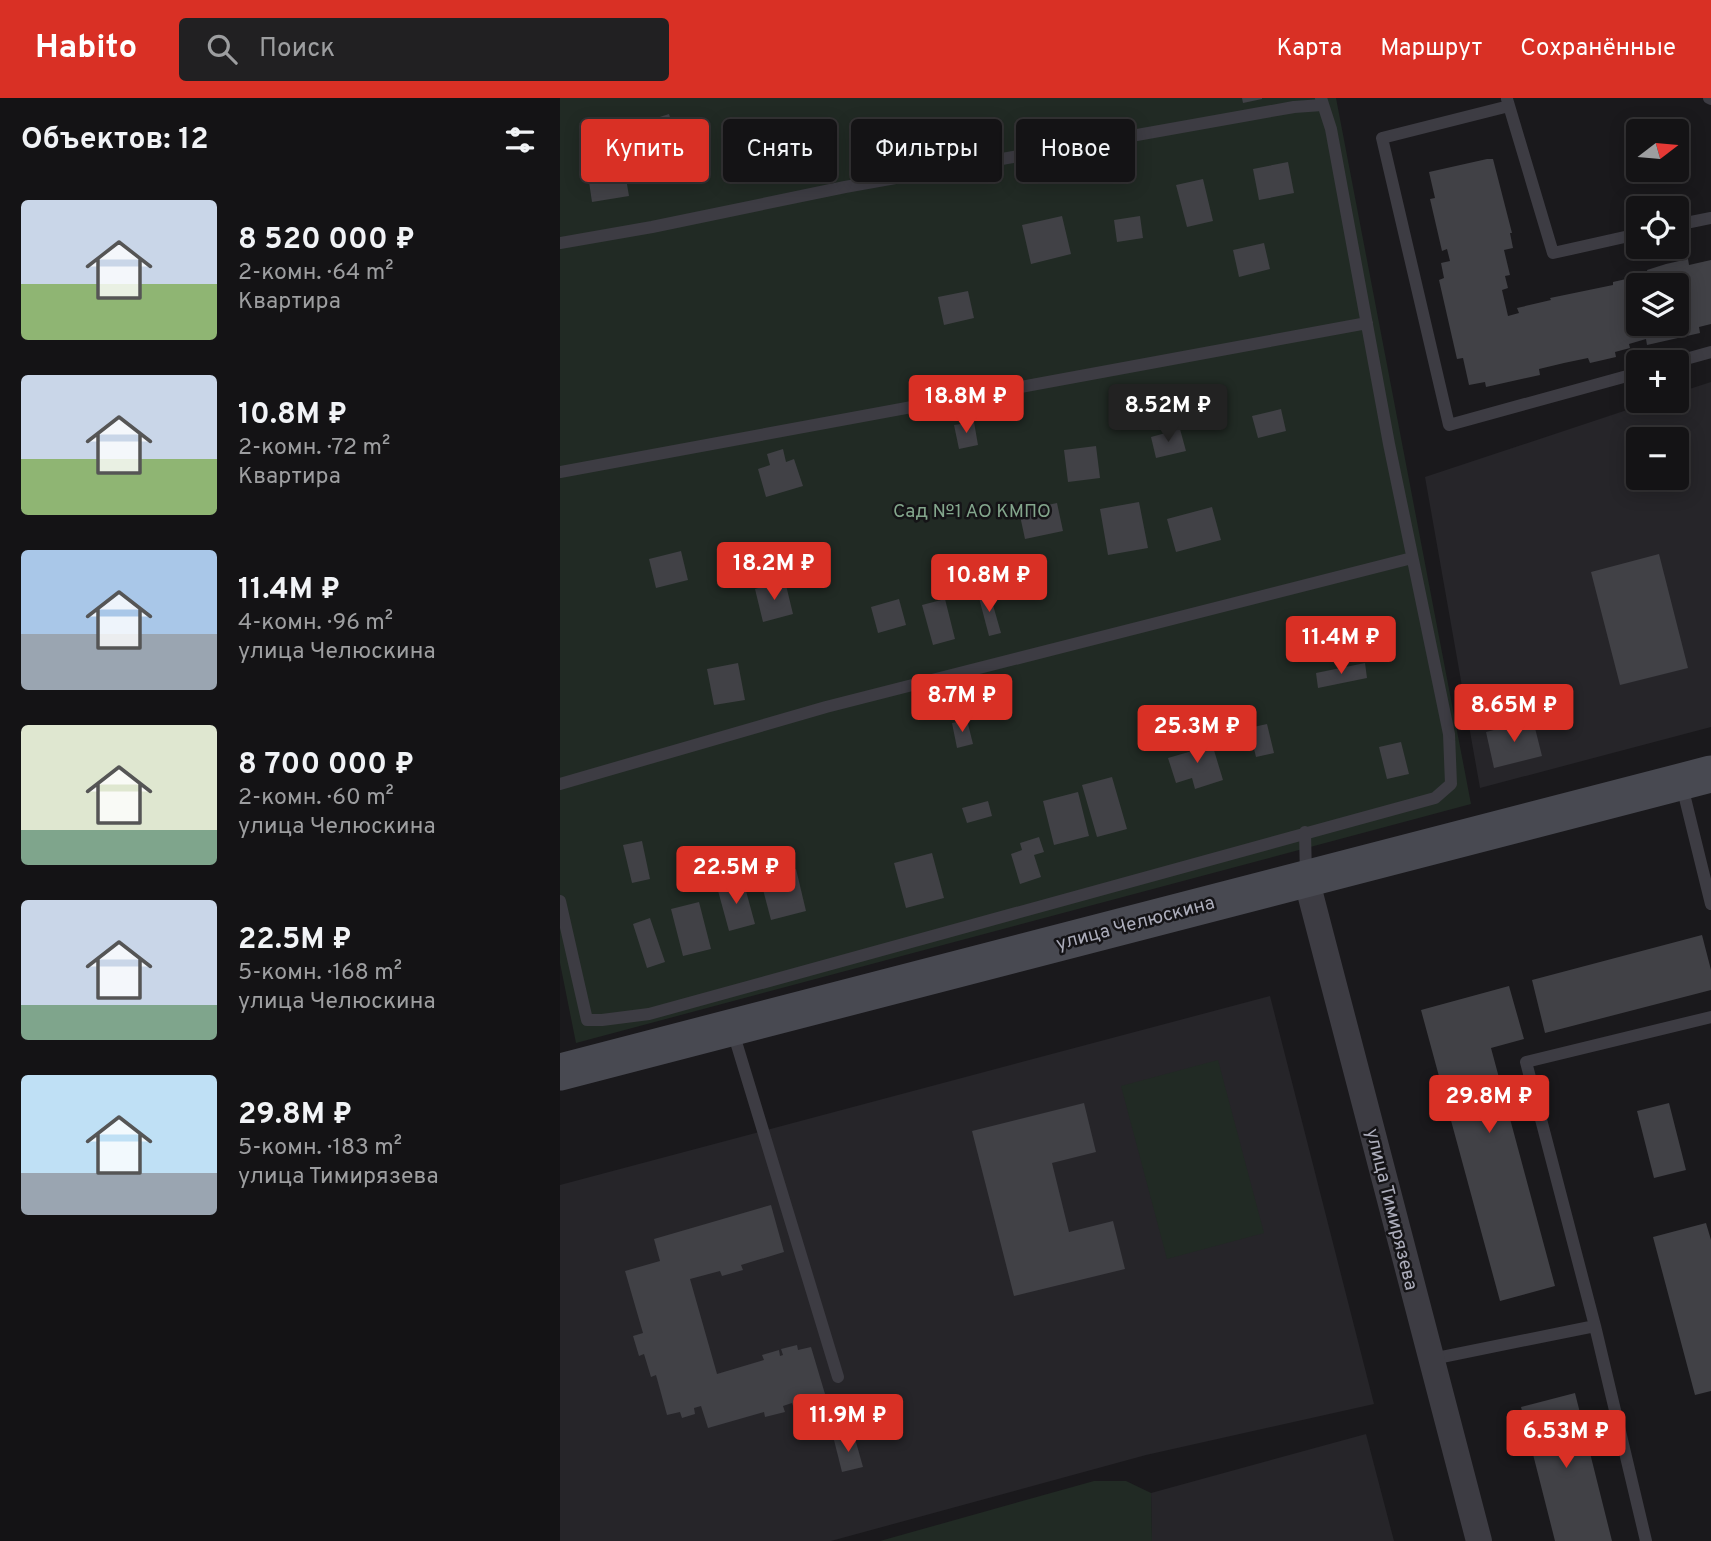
<!DOCTYPE html>
<html lang="ru">
<meta charset="utf-8">
<style>
body{margin:0;font-family:Overpass,sans-serif;background:#212022;color:#f1f3f6;height:100vh;display:flex;flex-direction:column;font-size:26px;white-space:nowrap}
*{box-sizing:border-box;margin:0}
p{font-size:23px;color:#9d9ea0}
.icon{flex:none;width:38px;height:38px;fill:none;stroke:currentColor;stroke-width:2;stroke-linecap:round;stroke-linejoin:round}
.map{position:relative;flex:1;overflow:hidden}
.side{display:flex;flex-direction:column;background:#141315;width:560px}
.side>*{flex:none}
.hud{position:absolute;left:21px;top:21px;width:665px;height:63px;display:flex;gap:14px}
.needle{width:46px;rotate:74deg}
.fabs{position:absolute;left:1066px;top:21px;display:grid;gap:14px}
.fabs a{display:grid;place-items:center;width:63px;height:63px;border-radius:7px;background:#141315;box-shadow:0 4px 18px #0003,0 0 0 2px #333234;font-size:35px}
.price{position:absolute;translate:-50% -60px;padding:0 16px;border-radius:7px;background:#d93025;color:#fff;font-size:23px;line-height:46px;filter:drop-shadow(0 2px 4px #0008)}
.price::after{content:'';position:absolute;left:50%;top:42px;width:21px;height:16px;margin-left:-10px;background:inherit;clip-path:polygon(0 0,100% 0,50% 100%)}
.price.active{background:#222;color:#fff}
ul{padding:0;list-style:none}
li{display:flex;align-items:center;gap:21px;height:175px;padding:0 21px}
li span{display:grid;place-items:center;flex:none;width:196px;height:140px;border-radius:7px;color:#555}
li>.icon{margin-inline-start:auto}
span .icon{width:84px;height:84px;fill:#fffc;stroke-width:1}
li b{font-size:30px}
h2{display:flex;justify-content:space-between;align-items:center;height:84px;padding:0 21px;font-size:30px}
.chip{padding:0 24px;border-radius:7px;background:#141315;box-shadow:0 4px 18px #0003,0 0 0 2px #333234;font-size:24px;line-height:63px}
.chip.active{background:#d93025;color:#fff}
header{display:flex;align-items:center;gap:42px;box-sizing:border-box;height:98px;padding:0 35px;background:#d93025;color:#fff}
header strong{font-size:33px}
nav{display:flex;gap:38px;margin-inline-start:auto;font-size:24px}
.search{width:490px;height:63px;background:#212022;display:flex;align-items:center;gap:18px;box-sizing:border-box;padding:0 24px;border-radius:7px;color:#9d9ea0;font-size:26px}
main{display:flex;flex:1;min-height:0}
.map>svg:first-child{display:block}
.built{fill:#262529;fill-rule:evenodd}
.green{fill:#212a24}
.building{fill:#414146;fill-rule:evenodd}
.lines{fill:none;stroke-linecap:round;stroke-linejoin:round}
.lane{stroke:#3d3c43;stroke-width:12}
.street{stroke:#3d3c43;stroke-width:26}
.secondary{stroke:#484951;stroke-width:37}
.labels{text-anchor:middle;stroke-width:5;stroke-linejoin:round;paint-order:stroke}
.park-label{font-size:19px;fill:#83a68c;stroke:#151417}
.street-label{font-size:19px;fill:#acadbb;stroke:#151417}
</style>
<header>
<strong>Habito</strong>
<div class="search"><svg class="icon" aria-label="search" viewBox="0 0 24 24"><circle cx="10" cy="10" r="6"/><path d="M15 15l6 6"/></svg>Поиск</div>
<nav><a>Карта</a><a>Маршрут</a><a>Сохранённые</a></nav>
</header>
<main>
<section class="side">
<h2>Объектов: 12<svg class="icon" aria-label="filters" viewBox="0 0 24 24"><path d="M4 7h16M4 17h16"/><circle cx="9" cy="7" r="2"/><circle cx="15" cy="17" r="2"/></svg></h2>
<ul>
<li><span style="background:linear-gradient(#c9d6e8 60%,#8fb573 0)"><svg class="icon" aria-label="home" viewBox="0 0 24 24"><path d="M3 11l9-7 9 7M6 9v11h12V9"/></svg></span><div><b>8 520 000 ₽</b><p>2-комн. · 64 m²</p><p>Квартира</p></div></li>
<li><span style="background:linear-gradient(#c9d6e8 60%,#8fb573 0)"><svg class="icon" aria-label="home" viewBox="0 0 24 24"><path d="M3 11l9-7 9 7M6 9v11h12V9"/></svg></span><div><b>10.8M ₽</b><p>2-комн. · 72 m²</p><p>Квартира</p></div></li>
<li><span style="background:linear-gradient(#a9c7e8 60%,#9aa5b1 0)"><svg class="icon" aria-label="home" viewBox="0 0 24 24"><path d="M3 11l9-7 9 7M6 9v11h12V9"/></svg></span><div><b>11.4M ₽</b><p>4-комн. · 96 m²</p><p>улица Челюскина</p></div></li>
<li><span style="background:linear-gradient(#dfe7d0 75%,#7fa58c 0)"><svg class="icon" aria-label="home" viewBox="0 0 24 24"><path d="M3 11l9-7 9 7M6 9v11h12V9"/></svg></span><div><b>8 700 000 ₽</b><p>2-комн. · 60 m²</p><p>улица Челюскина</p></div></li>
<li><span style="background:linear-gradient(#c9d6e8 75%,#7fa58c 0)"><svg class="icon" aria-label="home" viewBox="0 0 24 24"><path d="M3 11l9-7 9 7M6 9v11h12V9"/></svg></span><div><b>22.5M ₽</b><p>5-комн. · 168 m²</p><p>улица Челюскина</p></div></li>
<li><span style="background:linear-gradient(#bfe0f5 70%,#9aa5b1 0)"><svg class="icon" aria-label="home" viewBox="0 0 24 24"><path d="M3 11l9-7 9 7M6 9v11h12V9"/></svg></span><div><b>29.8M ₽</b><p>5-комн. · 183 m²</p><p>улица Тимирязева</p></div></li>
</ul>
</section>
<div class="map">
<svg width="1151" height="1443" viewBox="0 0 1151 1443">
<rect width="100%" height="100%" fill="#1a191c"/>
<path class="built" d="M1151,284V629L920,690L865,379L1094,303H1116L1117,295ZM1078,341H1116V380H1078Z
M710,898L814,1306L586,1357L271,1443H0V1087Z
M806,1336L834,1443H592L591,1395Z"/>
<path class="green" d="M0,0H776L911,706L16,945L0,865Z
M658,962L704,1135L607,1161L561,988Z
M534,1383H566L591,1395L592,1443H320Z"/>
<path class="building" d="M682,0H702V1L683,5Z
M109,16L123,62L95,70L81,25Z
M62,57L69,98L32,104L26,63Z
M927,61H933L952,135H950L953,150L944,152L950,177L945,178L948,190L942,192L948,218L959,215L957,210L991,202L990,200L1053,187V184L1088,176L1087,172L1106,166L1128,161L1129,167L1151,162V226L1139,229L1140,235L1087,247L1086,241L1069,246L1070,250L1055,254L1056,259L1030,265L1028,260L1004,265L979,271L980,277L926,289L925,284L909,287L903,260L897,261L879,182L884,180L881,165L890,163L887,151L882,153L870,101L875,100L869,74ZM1078,187H1116V226H1078Z
M728,64L734,95L699,102L693,71Z
M643,81L653,123L627,129L616,87Z
M502,118L511,156L471,166L462,127Z
M580,118L583,140L557,144L554,122Z
M704,145L710,171L679,179L673,152Z
M408,193L414,220L384,227L378,199Z
M721,311L726,333L698,340L692,318Z
M414,324L418,347L399,351L394,327Z
M620,331L626,353L596,360L591,339Z
M536,348L540,380L508,384L504,352Z
M223,351L226,364L234,361L243,388L206,399L198,371L210,367L207,356Z
M579,404L588,450L548,457L540,411Z
M497,405L503,433L465,441L459,413Z
M652,409L661,442L616,454L607,421Z
M121,453L128,482L96,490L89,461Z
M1099,456L1128,570L1060,587L1031,474Z
M225,483L233,516L203,524L195,491Z
M429,493L441,535L429,538L418,496Z
M339,501L346,527L318,535L311,509Z
M385,501L395,541L373,547L362,507Z
M178,565L185,602L154,607L147,571Z
M805,565L807,580L758,590L756,575Z
M407,622L413,646L397,650L392,625Z
M973,622L982,658L934,670L926,634Z
M707,626L714,655L696,659L689,630Z
M650,639L663,682L635,691L632,680L616,685L608,660L632,653L630,645Z
M841,644L849,676L827,681L819,649Z
M552,679L567,731L537,739L522,687Z
M518,694L529,738L494,747L483,703Z
M428,703L432,718L407,725L402,710Z
M479,739L484,754L474,757L481,779L460,786L451,756L462,752L460,745Z
M82,743L90,781L72,785L63,747Z
M372,755L384,800L346,810L334,765Z
M236,771L246,813L211,822L200,780Z
M183,782L195,826L169,833L157,789Z
M139,804L151,851L123,858L111,811Z
M90,820L105,864L87,870L73,826Z
M1142,837L1151,872V892L985,935L972,882Z
M949,888L964,941L931,950L995,1188L940,1203L861,912Z
M524,1005L536,1054L492,1065L509,1134L553,1123L565,1171L454,1198L412,1033Z
M1109,1005L1126,1072L1094,1080L1077,1013Z
M211,1107L224,1154L181,1167L183,1172L162,1178L160,1173L130,1181L157,1276L204,1262L202,1257L219,1252L220,1258L223,1257L221,1251L237,1247L238,1252L251,1249L265,1296L248,1301L250,1307L234,1311L232,1305L223,1308L225,1314L205,1319L204,1314L148,1330L141,1308L134,1310L135,1316L122,1320L120,1314L107,1317L96,1277L91,1279L84,1256L79,1258L73,1238L83,1235L65,1173L100,1163L94,1141Z
M1146,1125L1151,1142V1293L1135,1297L1093,1139Z
M1015,1295L1052,1443H995L961,1309Z
M294,1337L303,1369L282,1374L274,1342Z"/>
<g class="lines">
<path class="lane" d="M1149,0L1151,1
M947,1L993,155L1078,136
M949,8L822,40L889,327L1078,275
M1116,127L1151,120
M0,145L92,129L285,89L734,9L762,7
M1115,264L1151,254
M0,374L807,225
M0,686L266,609L852,460
M1122,688L1151,806
M745,734L746,779
M0,803L27,922H42L89,916L875,700L891,686L889,636L829,346L771,31L761,0
M173,934L278,1279
M872,1261L1035,1228
M1086,1443L1035,1228L966,964L1151,919"/>
<path class="street" d="M746,780L919,1443"/>
<path class="secondary" d="M0,974L1151,676"/>
</g>
<g class="labels">
<g class="park-label">
<text x="412" y="419">Сад №1 АО КМПО</text>
</g>
<g class="street-label">
<text transform="translate(575 824) rotate(-15)" y="7">улица Челюскина</text>
<text transform="translate(833 1111) rotate(76)" y="7">улица Тимирязева</text>
</g>
</g>
</svg>
<div class="fabs">
<a><svg class="needle" viewBox="-14 -14 28 28"><path d="M0-13l5 13h-10z" fill="#e53935"/><path d="M0 13l5-13h-10z" fill="#9d9ea0"/></svg></a>
<a><svg class="icon" aria-label="locate" viewBox="0 0 24 24"><circle cx="12" cy="12" r="6"/><path d="M12 2v4M12 18v4M2 12h4M18 12h4"/></svg></a>
<a><svg class="icon" aria-label="layers" viewBox="0 0 24 24"><path d="M12 4l9 5-9 5-9-5zM3 14l9 5 9-5"/></svg></a>
<a>+</a>
<a>−</a>
</div>
<b class="price" style="left:406px;top:337px">18.8M ₽</b>
<b class="price active" style="left:608px;top:346px">8.52M ₽</b>
<b class="price" style="left:214px;top:504px">18.2M ₽</b>
<b class="price" style="left:429px;top:516px">10.8M ₽</b>
<b class="price" style="left:781px;top:578px">11.4M ₽</b>
<b class="price" style="left:402px;top:636px">8.7M ₽</b>
<b class="price" style="left:954px;top:646px">8.65M ₽</b>
<b class="price" style="left:637px;top:667px">25.3M ₽</b>
<b class="price" style="left:176px;top:808px">22.5M ₽</b>
<b class="price" style="left:929px;top:1037px">29.8M ₽</b>
<b class="price" style="left:288px;top:1356px">11.9M ₽</b>
<b class="price" style="left:1006px;top:1372px">6.53M ₽</b>
<div class="hud">
<a class="chip active">Купить</a>
<a class="chip">Снять</a>
<a class="chip">Фильтры</a>
<a class="chip">Новое</a>
</div>
</div>
</main>
